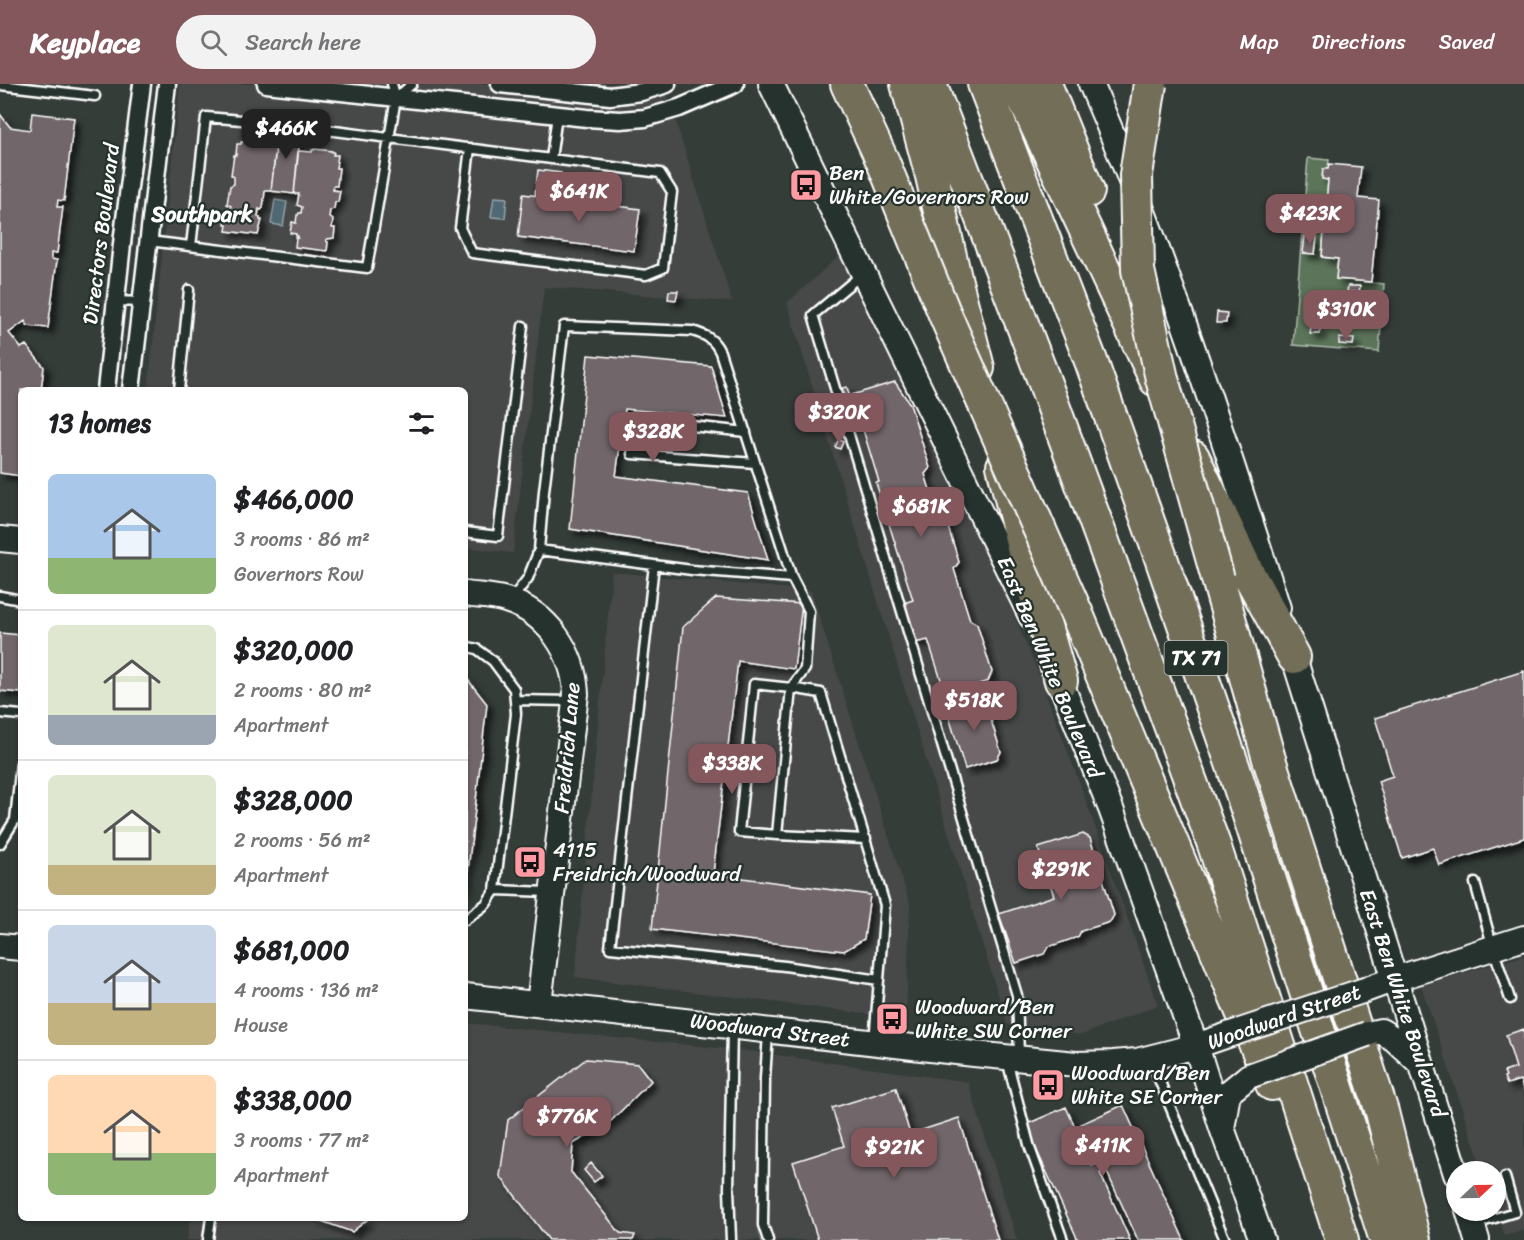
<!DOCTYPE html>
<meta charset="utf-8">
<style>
body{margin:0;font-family:Sriracha,sans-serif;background:#f2f2f2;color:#202124;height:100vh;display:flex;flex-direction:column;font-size:22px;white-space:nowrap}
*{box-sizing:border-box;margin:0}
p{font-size:20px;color:#757577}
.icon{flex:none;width:33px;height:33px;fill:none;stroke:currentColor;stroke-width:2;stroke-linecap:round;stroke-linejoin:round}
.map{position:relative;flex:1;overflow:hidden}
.panel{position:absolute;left:18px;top:303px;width:450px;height:834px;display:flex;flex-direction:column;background:#fff;border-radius:9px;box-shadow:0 2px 4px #0004}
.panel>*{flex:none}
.needle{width:39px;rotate:68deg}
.controls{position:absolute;left:1446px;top:1077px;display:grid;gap:12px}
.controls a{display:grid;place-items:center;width:60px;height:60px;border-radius:50%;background:#fff;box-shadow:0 2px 4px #0004;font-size:30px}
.price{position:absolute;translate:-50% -51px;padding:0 14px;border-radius:12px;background:#84575d;color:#fff;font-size:20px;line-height:39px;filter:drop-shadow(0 2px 3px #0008)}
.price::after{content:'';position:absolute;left:50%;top:36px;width:18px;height:14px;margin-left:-9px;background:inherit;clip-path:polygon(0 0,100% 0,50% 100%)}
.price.selected{background:#222;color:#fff}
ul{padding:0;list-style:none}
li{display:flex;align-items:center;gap:18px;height:150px;padding:0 30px}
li+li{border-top:2px solid #e0e0e0}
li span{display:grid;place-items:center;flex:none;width:168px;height:120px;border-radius:9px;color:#555}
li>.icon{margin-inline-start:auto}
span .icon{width:72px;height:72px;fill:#fffc;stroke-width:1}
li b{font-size:26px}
h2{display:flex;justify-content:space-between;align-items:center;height:72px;padding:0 30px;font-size:26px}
header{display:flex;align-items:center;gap:36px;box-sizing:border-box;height:84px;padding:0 30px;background:#84575d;color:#fff}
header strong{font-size:28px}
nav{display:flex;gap:33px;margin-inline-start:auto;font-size:21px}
.search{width:420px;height:54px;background:#f2f2f2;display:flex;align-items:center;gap:15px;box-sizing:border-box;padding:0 21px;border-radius:33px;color:#757577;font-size:22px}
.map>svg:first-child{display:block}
.built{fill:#474948}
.green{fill:#5b755a;stroke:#adbaac;stroke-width:1.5}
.water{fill:#4f6873;stroke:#95a4ab;stroke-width:1.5}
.building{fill:#71666b;stroke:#fff;stroke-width:1.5;filter:url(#shadow)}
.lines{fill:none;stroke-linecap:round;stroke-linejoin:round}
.lane-casing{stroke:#fff;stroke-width:13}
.street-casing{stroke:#fff;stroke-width:21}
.secondary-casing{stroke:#fff;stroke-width:28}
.highway-casing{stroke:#fff;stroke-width:36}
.lane{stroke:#26332d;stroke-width:8}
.street{stroke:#26332d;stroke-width:16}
.secondary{stroke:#26332d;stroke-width:24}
.highway{stroke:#726e59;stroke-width:32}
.secondary-bridge-casing{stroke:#fff;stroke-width:28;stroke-linecap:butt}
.highway-bridge-casing{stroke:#fff;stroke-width:36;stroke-linecap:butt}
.secondary-bridge{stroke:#26332d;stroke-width:24}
.highway-bridge{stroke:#726e59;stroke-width:32}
.labels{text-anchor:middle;stroke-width:4.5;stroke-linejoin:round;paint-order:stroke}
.shield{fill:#26332d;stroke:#bec2c0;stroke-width:1.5}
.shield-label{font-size:20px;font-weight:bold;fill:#fff}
.poi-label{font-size:21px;fill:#fff;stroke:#26332d;text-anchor:start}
.street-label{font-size:21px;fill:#fff;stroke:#26332d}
.neighbourhood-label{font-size:22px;font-weight:bold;fill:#fff;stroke:#26332d}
</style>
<header>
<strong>Keyplace</strong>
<div class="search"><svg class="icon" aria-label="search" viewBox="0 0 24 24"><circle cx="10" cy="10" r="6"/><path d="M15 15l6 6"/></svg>Search here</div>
<nav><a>Map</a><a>Directions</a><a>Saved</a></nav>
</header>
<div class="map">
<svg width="1524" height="1156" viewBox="0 0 1524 1156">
<defs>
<filter id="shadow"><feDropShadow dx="5.5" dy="5.5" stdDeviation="3" flood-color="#0009"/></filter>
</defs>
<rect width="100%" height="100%" fill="#353d39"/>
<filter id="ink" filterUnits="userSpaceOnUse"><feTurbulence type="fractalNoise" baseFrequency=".0167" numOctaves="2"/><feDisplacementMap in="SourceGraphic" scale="12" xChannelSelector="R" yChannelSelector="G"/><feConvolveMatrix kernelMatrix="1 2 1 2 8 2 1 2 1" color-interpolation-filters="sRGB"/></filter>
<g filter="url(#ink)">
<path class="built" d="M180,0H664L732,218L544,203L513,469L465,463V306H148Z
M839,172L910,311L991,478L1036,584L1080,700L1158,921L1081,951L1007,940L787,219Z
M612,488L811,507L910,820L906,935L575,893Z
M1524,872V1145L1505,1152L1496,1125V1088L1483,1087L1421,901Z
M465,939L748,967L968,998L1017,1156H187L190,1134H465Z"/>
<path class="green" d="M1308,74L1329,76L1328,85H1323L1322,95L1328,96L1322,173L1338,175L1336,195L1384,200L1379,268L1293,261Z"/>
<path class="water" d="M494,113L507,114L505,134L491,133Z
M275,116L287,118L283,142L271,140Z"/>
<path class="building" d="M32,29L74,34L64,117L58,116L57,123H63L57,169H51V175L57,176L48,244L28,242L25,237L9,249L21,264L26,261L44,283L41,306H21V392L0,389V30L10,43L30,46Z
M278,42L301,44L294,110L271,107Z
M244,56L263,59V60H265L264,62L276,64L271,107H265L263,124L261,126L259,125L258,133H260V136H262L258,151L226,147L227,141H225L226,131H228V129H230L231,122L227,120L230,102L234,100V93L231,91L234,71H236L237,60H241V58H243Z
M314,65L332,67V68H334L333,71H338L336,84H339L337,102H333V106L340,107L338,118H335L334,125L330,126L329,133L333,136L332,144H335L334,154L327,155L326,157L328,158L327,167L295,163L296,154H298V152H296V150L290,149L292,138L296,139L297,131H298L299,129H301L302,123L297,121L299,110H294L298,67L312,68V66H314Z
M1329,80L1361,83L1358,114L1379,116L1371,198L1336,195L1338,175L1322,173L1328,96L1322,95L1323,85H1328Z
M538,86L561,89L557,114L535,111Z
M523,110L640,125L634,167L518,153Z
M1305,152L1317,153L1315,170L1303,169Z
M1348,202H1360L1359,208H1347Z
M669,207H678L676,216L668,215Z
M1347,211L1357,213L1355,223L1346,222Z
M1217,228L1227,229L1226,239H1216Z
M1311,244H1320V250H1310Z
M1339,254L1354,255L1353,261L1339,260Z
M588,271L711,282L727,334L625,325L616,392L748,409L768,476L570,445Z
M895,298L910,320L930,384L925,390L936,425L944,430L959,478L954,485L970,536L977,540L992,588L988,597L946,611L928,556L914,559L905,528H907L904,519L913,516L876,399L879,398L857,326L848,329L844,316L846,315L842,304L847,303L850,314L853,313L852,311Z
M839,355L843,358L840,365L835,363Z
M716,514L802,520L794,585L738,577L713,790L870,811L864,855L844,867L652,845L683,543Z
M0,549L21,551V609L0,607Z
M1524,587V754L1439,781L1433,764L1402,774L1378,697L1393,692L1375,634Z
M465,592L487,620L466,804L465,805Z
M978,613L985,617L1001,668L997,675L965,685L946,623Z
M1083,750L1090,754L1114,831L1110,838L1081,847L1078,853L1048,863L1044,870L1016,879L999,830L1054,812L1038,764Z
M1524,945V1007L1520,996L1507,1000L1504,993L1506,992L1504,988L1516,984L1506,951Z
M586,975L638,980L651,997L611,1037L573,1060L571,1088L620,1149L635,1151L633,1156H549L500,1092L508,1036Z
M896,1004L910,1050L959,1034L998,1156H818L793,1078L844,1062L832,1024Z
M1123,1021L1184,1156H1138L1106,1086L1100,1089L1130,1156H1078L1025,1041L1066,1023L1092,1081L1099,1078L1081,1040Z
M591,1079L602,1092L594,1098L584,1086Z
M313,1134H369L352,1148Z"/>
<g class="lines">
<defs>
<path id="lane" d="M0,1L95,12
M397,13L412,0
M253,37L274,50
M301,55L313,51L319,45
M551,75L557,31
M149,157L367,184L396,14L392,0
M191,162L206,33L253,37L282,30H293L305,35L319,45L660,89L672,108L663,184L646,191L472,169L460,144L470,64
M861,191L813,231L1017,911L1019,971
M116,217L141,218
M179,306L189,206
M746,348L637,336L632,370L755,379
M465,448L498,452L523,242
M654,481L610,864L785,882L879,896
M0,512L21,516
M512,515L528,494L539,466L544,407L564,242L692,247C706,251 714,255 720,268L792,494L692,486L539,466
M465,562L477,565L493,577L514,605L516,630L495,806L486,820L465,836
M515,616L572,617
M0,629L21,631
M777,751L739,748L754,600L791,604L805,585L809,527L792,494
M866,755L777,751L791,604L821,609L885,821L874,958
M0,760L15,736L21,679
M1475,799L1493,864L1510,915
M495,806L549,808
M768,950L765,994L763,1141L768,1156
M1007,976L1030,1064L1063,1156
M1151,976L1225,1156
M1475,1140L1515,1128L1505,1093
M208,1156L211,1134
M731,1156L729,1105L732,944"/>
<path id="street" d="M266,0L587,34L620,36L645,34L679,24L735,0
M500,0L610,12L641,8L667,0
M106,306L123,151L142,0
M131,306L167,0"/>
<path id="secondary" d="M771,0L1031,532
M1091,0C1165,171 1222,348 1278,524
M0,455L21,457
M465,510C479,512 493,512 506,516C548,529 574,568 576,610L539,920
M1289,558L1456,1090
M1054,582L1111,725L1196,962L1222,1044L1262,1156
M0,862L21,864
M1362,907L1395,895L1524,854
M465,912L974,970L1076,980L1113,979L1137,977L1196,962L1231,950
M1367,950L1381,947L1394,955L1421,980
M1223,1039L1228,1009L1249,992
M1468,1126L1477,1156"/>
<path id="highway" d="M847,0L883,78
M907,0L932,92L955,194L978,284
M930,0L1043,294L1214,761L1342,1156
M984,0L1091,277L1160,471L1234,685L1386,1156
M1017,0L1156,296
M1045,0L1088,107
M1193,373L1248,489L1294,573
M1003,382L1031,494L1061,597
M1218,495L1269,675L1382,1028L1414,1156
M1076,528L1272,1000"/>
</defs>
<use href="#lane" class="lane-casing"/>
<use href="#street" class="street-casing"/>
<use href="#secondary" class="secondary-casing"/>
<use href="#highway" class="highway-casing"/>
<use href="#lane" class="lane"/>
<use href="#street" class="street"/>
<use href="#secondary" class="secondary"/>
<use href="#highway" class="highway"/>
<defs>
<path id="secondary-bridge" d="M1231,950L1362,907
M1249,992L1367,950"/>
<path id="highway-bridge" d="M1150,0L1136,91L1138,186L1162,295L1218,495
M883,78L946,233L1076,528"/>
</defs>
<use href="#secondary-bridge" class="secondary-bridge-casing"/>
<use href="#highway-bridge" class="highway-bridge-casing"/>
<use href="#secondary-bridge" class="secondary-bridge"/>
<use href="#highway-bridge" class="highway-bridge"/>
</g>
</g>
<defs>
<symbol id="bus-square" viewBox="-11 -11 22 22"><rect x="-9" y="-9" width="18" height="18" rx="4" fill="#ff9aa2" stroke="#26332d"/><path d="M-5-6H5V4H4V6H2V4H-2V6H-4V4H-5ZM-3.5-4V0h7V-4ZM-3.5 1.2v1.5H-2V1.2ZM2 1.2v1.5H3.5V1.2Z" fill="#111"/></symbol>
</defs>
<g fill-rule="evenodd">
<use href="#bus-square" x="787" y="82" width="38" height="38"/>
<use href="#bus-square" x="511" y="759" width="38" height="38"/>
<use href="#bus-square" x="873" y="916" width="38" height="38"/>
<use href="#bus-square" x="1029" y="982" width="38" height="38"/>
</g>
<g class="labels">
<rect class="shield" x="1164.5" y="557" width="63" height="34" rx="4.5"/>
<g class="shield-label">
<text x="1196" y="581">TX 71</text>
</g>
<g class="poi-label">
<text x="829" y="96">Ben<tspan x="829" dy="24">White/Governors Row</tspan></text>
<text x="553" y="773">4115<tspan x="553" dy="24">Freidrich/Woodward</tspan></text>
<text x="915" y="930">Woodward/Ben<tspan x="915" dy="24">White SW Corner</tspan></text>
<text x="1071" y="996">Woodward/Ben<tspan x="1071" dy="24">White SE Corner</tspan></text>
</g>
<g class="street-label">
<text transform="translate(101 150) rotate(-83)" y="7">Directors Boulevard</text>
<text transform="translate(1050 583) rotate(67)" y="7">East Ben White Boulevard</text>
<text transform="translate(567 664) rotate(-85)" y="7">Freidrich Lane</text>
<text transform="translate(1403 919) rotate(72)" y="7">East Ben White Boulevard</text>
<text transform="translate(1284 933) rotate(-19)" y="7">Woodward Street</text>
<text transform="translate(770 946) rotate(7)" y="7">Woodward Street</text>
</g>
<g class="neighbourhood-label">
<text x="202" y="138">Southpark</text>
</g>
</g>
</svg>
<div class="controls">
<a><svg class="needle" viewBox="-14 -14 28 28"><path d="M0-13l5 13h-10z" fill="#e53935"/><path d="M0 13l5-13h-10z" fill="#757577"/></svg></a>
</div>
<b class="price selected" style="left:286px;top:76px">$466K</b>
<b class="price" style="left:579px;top:139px">$641K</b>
<b class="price" style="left:1310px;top:161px">$423K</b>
<b class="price" style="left:1346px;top:257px">$310K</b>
<b class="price" style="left:839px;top:360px">$320K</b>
<b class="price" style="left:653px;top:379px">$328K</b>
<b class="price" style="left:921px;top:454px">$681K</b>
<b class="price" style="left:974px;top:648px">$518K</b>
<b class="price" style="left:732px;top:711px">$338K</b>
<b class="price" style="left:1061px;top:817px">$291K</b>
<b class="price" style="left:567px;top:1064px">$776K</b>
<b class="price" style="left:1103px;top:1093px">$411K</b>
<b class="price" style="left:894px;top:1095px">$921K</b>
<section class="panel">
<h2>13 homes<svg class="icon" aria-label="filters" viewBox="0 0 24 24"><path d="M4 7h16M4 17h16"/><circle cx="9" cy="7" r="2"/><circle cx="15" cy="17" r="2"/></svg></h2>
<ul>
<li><span style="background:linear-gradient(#a9c7e8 70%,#8fb573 0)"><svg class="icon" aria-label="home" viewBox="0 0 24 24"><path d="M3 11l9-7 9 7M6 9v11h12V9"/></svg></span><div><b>$466,000</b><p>3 rooms · 86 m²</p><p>Governors Row</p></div></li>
<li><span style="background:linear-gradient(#dfe7d0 75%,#9aa5b1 0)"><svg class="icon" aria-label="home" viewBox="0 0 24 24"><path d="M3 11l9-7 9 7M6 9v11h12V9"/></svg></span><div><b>$320,000</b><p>2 rooms · 80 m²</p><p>Apartment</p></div></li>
<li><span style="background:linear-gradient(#dfe7d0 75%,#c2b280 0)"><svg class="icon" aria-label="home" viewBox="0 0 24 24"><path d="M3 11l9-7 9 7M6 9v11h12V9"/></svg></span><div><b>$328,000</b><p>2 rooms · 56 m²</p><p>Apartment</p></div></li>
<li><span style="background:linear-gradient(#c9d6e8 65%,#c2b280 0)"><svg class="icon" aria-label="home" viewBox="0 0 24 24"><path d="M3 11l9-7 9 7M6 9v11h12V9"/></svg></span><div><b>$681,000</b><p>4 rooms · 136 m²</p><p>House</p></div></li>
<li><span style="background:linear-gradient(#ffd9b3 65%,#8fb573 0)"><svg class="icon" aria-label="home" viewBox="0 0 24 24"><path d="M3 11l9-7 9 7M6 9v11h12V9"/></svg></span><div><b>$338,000</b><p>3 rooms · 77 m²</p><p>Apartment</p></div></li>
</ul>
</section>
</div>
